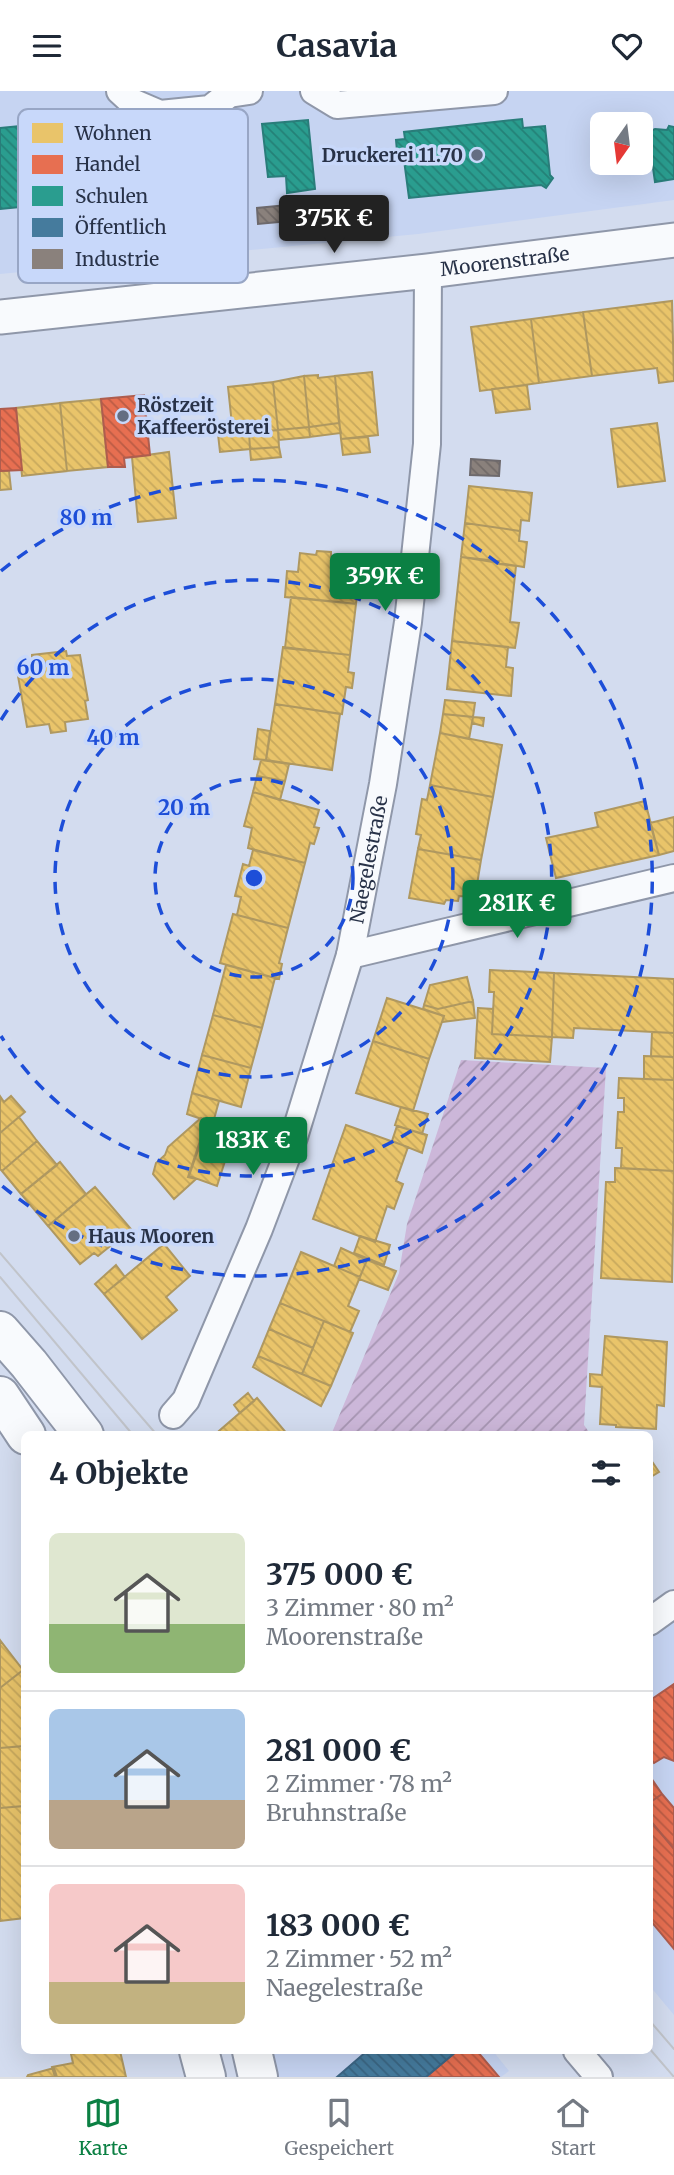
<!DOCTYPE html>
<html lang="de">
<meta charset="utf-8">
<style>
body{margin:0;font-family:Merriweather,serif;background:#f6f6f7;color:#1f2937;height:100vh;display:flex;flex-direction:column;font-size:26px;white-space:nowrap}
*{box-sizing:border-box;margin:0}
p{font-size:23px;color:#747a83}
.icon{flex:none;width:38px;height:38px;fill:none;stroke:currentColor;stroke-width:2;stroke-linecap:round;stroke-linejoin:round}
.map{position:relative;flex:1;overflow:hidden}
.drawer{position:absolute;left:21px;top:1340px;width:632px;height:623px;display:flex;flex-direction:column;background:#fff;border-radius:10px;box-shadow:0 7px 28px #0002}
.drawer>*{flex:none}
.needle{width:46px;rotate:194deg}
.controls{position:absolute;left:590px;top:21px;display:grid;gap:14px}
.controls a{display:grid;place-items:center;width:63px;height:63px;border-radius:10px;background:#fff;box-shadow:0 7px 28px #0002;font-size:35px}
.price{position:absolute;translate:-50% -60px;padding:0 16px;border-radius:7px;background:#0b8043;color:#fff;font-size:23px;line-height:46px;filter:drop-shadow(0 2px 4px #0008)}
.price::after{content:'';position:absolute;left:50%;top:42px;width:21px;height:16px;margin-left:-10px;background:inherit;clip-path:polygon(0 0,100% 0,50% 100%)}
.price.selected{background:#222;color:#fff}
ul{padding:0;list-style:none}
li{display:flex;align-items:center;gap:21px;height:175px;padding:0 28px}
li+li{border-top:2px solid #e0e1e3}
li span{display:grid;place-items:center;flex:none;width:196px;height:140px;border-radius:10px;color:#555}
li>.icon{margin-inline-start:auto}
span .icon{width:84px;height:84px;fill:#fffc;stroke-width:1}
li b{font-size:30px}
h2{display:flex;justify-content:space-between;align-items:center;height:84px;padding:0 28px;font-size:30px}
header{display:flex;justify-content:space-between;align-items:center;height:91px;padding:0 28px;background:#fff;font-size:32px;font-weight:700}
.tab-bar{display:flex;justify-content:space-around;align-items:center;height:98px;border-top:2px solid #e0e1e3;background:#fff;font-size:19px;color:#747a83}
.tab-bar a{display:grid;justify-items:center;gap:4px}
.tab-bar .selected{color:#0b8043}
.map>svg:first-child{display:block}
.built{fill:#c6d4f2;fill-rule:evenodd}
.garden{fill:url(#garden-furrows)}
.homes{fill:url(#homes-back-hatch);stroke:#af9860;stroke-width:2}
.shops{fill:url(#shops-back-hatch);stroke:#ae5d4e;stroke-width:2}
.schools{fill:url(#schools-back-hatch);stroke:#297d7a;stroke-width:2}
.public{fill:url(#public-back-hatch);stroke:#3c6584;stroke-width:2}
.industry{fill:url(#industry-back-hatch);stroke:#6d696c;stroke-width:2}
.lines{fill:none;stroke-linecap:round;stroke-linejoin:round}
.minor-casing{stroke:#8f97a9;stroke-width:30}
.tertiary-casing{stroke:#8f97a9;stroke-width:37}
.primary-casing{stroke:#8f97a9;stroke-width:42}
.minor{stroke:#f8fafd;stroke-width:26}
.tertiary{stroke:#f8fafd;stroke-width:33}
.primary{stroke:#f8fafd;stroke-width:38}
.tram{stroke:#c1c4ca;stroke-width:2}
.ring{fill:none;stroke:#1d4ed8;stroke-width:3.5;stroke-dasharray:12 9}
.poi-dot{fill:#646e82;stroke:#c8d8fa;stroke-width:2.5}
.labels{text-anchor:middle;stroke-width:7;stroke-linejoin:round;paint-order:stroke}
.poi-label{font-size:19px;font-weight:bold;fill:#283248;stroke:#c8d8fa;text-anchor:start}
.street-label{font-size:19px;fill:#283248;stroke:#c8d8fa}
.key{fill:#c8d8fa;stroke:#98a6c5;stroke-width:2}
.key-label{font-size:19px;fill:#283248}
.centre{fill:#1d4ed8;stroke:#c8d8fa;stroke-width:3.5}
.ring-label{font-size:21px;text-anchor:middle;font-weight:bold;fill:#1d4ed8;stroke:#c8d8fa;stroke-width:7;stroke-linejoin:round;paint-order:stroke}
</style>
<header><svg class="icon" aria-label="menu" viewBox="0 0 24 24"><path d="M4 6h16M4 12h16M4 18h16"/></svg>Casavia<svg class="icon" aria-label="heart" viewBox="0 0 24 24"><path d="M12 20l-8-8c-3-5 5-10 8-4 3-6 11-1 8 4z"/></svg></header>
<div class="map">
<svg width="674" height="1986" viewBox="0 0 674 1986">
<defs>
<pattern id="garden-furrows" width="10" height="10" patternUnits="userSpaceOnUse" patternTransform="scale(1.75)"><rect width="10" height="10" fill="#ccb7d9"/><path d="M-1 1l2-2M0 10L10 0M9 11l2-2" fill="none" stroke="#a695b2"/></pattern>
<pattern id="homes-back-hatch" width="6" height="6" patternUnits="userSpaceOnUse" patternTransform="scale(1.75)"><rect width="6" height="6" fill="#e9c46a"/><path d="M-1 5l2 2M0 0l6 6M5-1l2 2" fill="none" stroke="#c8a95d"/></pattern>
<pattern id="shops-back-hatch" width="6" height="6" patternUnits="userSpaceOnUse" patternTransform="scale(1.75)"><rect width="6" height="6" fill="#e76f51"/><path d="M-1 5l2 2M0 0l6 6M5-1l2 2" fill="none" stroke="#bb5c45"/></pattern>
<pattern id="schools-back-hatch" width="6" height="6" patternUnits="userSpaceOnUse" patternTransform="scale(1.75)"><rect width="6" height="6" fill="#2a9d8f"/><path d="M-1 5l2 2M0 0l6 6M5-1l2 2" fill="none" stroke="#248177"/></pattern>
<pattern id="public-back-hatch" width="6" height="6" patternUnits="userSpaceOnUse" patternTransform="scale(1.75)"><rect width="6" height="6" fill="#457b9d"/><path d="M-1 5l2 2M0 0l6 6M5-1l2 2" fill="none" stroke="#3a6582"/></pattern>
<pattern id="industry-back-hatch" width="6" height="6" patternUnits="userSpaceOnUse" patternTransform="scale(1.75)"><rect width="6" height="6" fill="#8a817c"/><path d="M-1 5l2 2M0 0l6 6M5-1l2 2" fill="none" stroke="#716a68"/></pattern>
</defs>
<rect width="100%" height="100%" fill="#d3dcef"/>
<path class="built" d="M0,0H674V109L418,143L0,183ZM602,33H640V72H602Z
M674,1515V1924L649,1894V1534Z
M267,1960H493L509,1980L501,1986H273Z"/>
<path class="garden" d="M461,969L606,977L584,1334L591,1344H331L399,1182L407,1133Z"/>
<path class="homes" d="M672,210L674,290L659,292L657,277L592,285L583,221Z
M583,221L592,285L539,292L531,228Z
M531,228L539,292L480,300L471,236Z
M372,281L378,344L341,348L335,285Z
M318,284V287L335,285L339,332L309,336L304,285Z
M304,285L309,336L278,339L273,291Z
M273,291L278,339L233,343L228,296Z
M527,294L530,318L496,322L492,298Z
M101,308L108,376L67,380L60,312Z
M60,312L67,380L22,385L16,317Z
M339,332L341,342L310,346L309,336Z
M657,332L665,390L618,396L611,338Z
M309,336L310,346L279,349L278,339Z
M278,339L279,356L250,358L249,341Z
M232,341L233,343L249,341L250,358L220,361L218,343Z
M368,346L370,361L343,364L341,348Z
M279,356L281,366L251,369L250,358Z
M169,361L176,427L138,431L132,366Z
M0,380H9L11,398L0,399Z
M469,395L532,402L529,430L521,429L520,440L465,432Z
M465,432L520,440L519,450L527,451L524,476L461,466Z
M317,460L331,461V465L361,468L356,513L285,506L287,480L298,481L300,462L316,464Z
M461,466L499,470L498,473L516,475L510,531L519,532L515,557L452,550Z
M291,506L356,513L350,564L285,557Z
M452,550L508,556L506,576L513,577L511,605L447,598Z
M283,556L350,564L348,581L354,582L352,597L346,596L342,623L275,613Z
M66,560L67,565L80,564L88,609L85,610L88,628L65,631L66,640L51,642L49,633L27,636L18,585H21L19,571L32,569V564Z
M445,609L475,612L473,626L443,623Z
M275,613L340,623L332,679L266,669Z
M443,623L473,626L469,648L440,642Z
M473,626L484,627L483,635L472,632Z
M258,638L270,640L266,669L254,668Z
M440,642L502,654L493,706L430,694Z
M261,669L289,673L285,690L257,685Z
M257,685L285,690L280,709L253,701Z
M430,694L493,706L481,769L418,758L421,744L416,743L422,708L427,709Z
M253,701L319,719L314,736L319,737L314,753L310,752L305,772L248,757L252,737L244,735Z
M645,710L659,764L556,787L546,747L598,736L595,722Z
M674,726V760L659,764L650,732Z
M418,758L481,769L475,806L459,805L458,810L446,809L444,813L409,807Z
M253,759L305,772L288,837L237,824L241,806L235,805L243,773L249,775Z
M233,823L288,837L279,872L282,873L279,888L220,872Z
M226,874L275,887L262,937L213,924Z
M490,879L554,882L552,946L492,943L494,901H489Z
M554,882L674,888V942L574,937L573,947L552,946Z
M467,886L473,910L438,918L424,914L430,894Z
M387,907L444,925L429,968L373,950Z
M473,910L475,927L442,931L444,925L423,918L424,914L438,918Z
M478,917L493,918L492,943L552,946L550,971L475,967Z
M213,924L262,937L251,977L202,964Z
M652,941L674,942V966L651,965Z
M373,950L429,968L413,1020L356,1002Z
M202,964L251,977L241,1016L192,1002Z
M644,965L674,966V989L644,988Z
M619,987L674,989V1080L621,1077L622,1057H616L618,1021H624V1007H618Z
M192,1002L219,1010L213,1032L187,1023Z
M0,1005L4,1011L11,1005L25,1021L0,1042Z
M401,1016L428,1023L422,1043L395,1034Z
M19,1026L37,1050L2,1080L0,1078V1042Z
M201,1027L207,1029L188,1086L196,1088L174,1108L153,1083L156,1072L165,1064L168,1056Z
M208,1030L235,1039L217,1095L189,1085Z
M346,1034L408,1056L396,1090L403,1093L394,1118L387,1115L375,1151L313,1128Z
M397,1035L427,1044L422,1062L392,1050Z
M37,1050L57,1074L21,1103L2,1080Z
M60,1071L86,1103L48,1135L21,1103Z
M615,1077L674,1080L672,1191L601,1187L606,1091H615Z
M95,1096L131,1138L98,1165L94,1162L80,1173L48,1135Z
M360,1145L390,1154L384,1174L354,1162Z
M164,1153L190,1185L166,1206L177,1219L142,1248L104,1203Z
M341,1157L367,1169L360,1186L334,1175Z
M301,1161L360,1186L348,1215L359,1220L350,1241L280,1212Z
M367,1169L396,1180L388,1199L359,1188Z
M116,1174L125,1186L104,1203L95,1193Z
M280,1212L324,1230L313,1257L269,1238Z
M324,1230L353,1242L331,1295L302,1283Z
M269,1238L313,1257L302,1283L258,1265Z
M605,1245L667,1251L664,1315L657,1314L656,1338L616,1336V1334L600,1333L602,1296L590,1295V1283L602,1284Z
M258,1265L331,1295L321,1315L253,1276Z
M248,1302L254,1310L240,1322L234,1314Z
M257,1307L288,1344H222L219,1340Z
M649,1366L659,1381L649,1387Z
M0,1549L23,1579L0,1597Z
M23,1579L24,1655L0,1657V1597Z
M24,1655V1715L0,1717V1657Z
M24,1715V1827L0,1830V1717Z
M85,1960H120L126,1986H55L52,1976L73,1972L71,1963Z
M54,1977L57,1986H27L28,1984Z"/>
<path class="shops" d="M144,304L150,364L124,367L125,376H108L101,308Z
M16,317L22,379L0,380V318Z
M674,1593V1670L664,1666L654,1672L649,1666V1610Z
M649,1684L662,1703L649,1712Z
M662,1703L674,1717V1758L649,1728V1712Z
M649,1728L674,1758V1858L649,1828Z
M457,1960H477L499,1986H426Z"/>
<path class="schools" d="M91,28L100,108L0,118V37Z
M522,28L523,37L545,35L550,84L553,87L546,97L541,94L409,107L404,69L407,68L406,59L397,60L396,49L405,48L404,41Z
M308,29L315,98L287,102L286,85L268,86L262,33Z
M669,35L674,36V88L655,91L648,41L655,38L667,39Z"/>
<path class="public" d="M367,1960H457L426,1986H337Z"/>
<path class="industry" d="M287,114L289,130L258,133L257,117Z
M471,368L500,370L499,385L470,384Z"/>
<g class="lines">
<defs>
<g id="minor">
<path d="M120,0L132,11L160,23L210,18L229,3L249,0"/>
<path d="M314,0L337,14L494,0"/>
<path d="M350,864L674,787"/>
<path id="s1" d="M173,1324L186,1309L259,1138L294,1046L350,864L383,693L408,531L427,353L428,180"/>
<path d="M649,1531L674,1513"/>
<path d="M577,1960L599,1986"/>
</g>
<g id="tertiary">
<path id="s2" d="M0,226L428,180L674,149"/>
</g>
<path id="primary" d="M0,1240L29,1273L84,1344
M0,1305L26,1344
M199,1960L206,1986
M252,1960L258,1986"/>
</defs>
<use href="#minor" class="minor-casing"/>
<use href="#tertiary" class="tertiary-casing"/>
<use href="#primary" class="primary-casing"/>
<use href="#minor" class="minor"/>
<use href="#tertiary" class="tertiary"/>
<use href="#primary" class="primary"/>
<path class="tram" d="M0,1162L157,1344
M0,1186L133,1344
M649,1929L674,1958
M649,1957L674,1986"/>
</g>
<g class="ring">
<circle cx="254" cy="787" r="99"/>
<circle cx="254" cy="787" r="199"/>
<path d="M1 629A298 298 0 1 1 1 945"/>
<path d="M1 480A398 398 0 1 1 1 1094"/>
</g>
<g class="poi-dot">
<circle cx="477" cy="64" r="7"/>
<circle cx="123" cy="325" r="7"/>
<circle cx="74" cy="1145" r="7"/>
</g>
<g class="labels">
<g class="poi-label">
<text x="463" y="71" text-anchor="end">Druckerei 11.70</text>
<text x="137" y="321">Röstzeit<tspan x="137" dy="22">Kaffeerösterei</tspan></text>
<text x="88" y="1152">Haus Mooren</text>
</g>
<g class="street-label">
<text dy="7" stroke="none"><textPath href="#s2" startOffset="508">Moorenstraße</textPath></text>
<text dy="7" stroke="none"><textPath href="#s1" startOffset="592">Naegelestraße</textPath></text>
</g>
</g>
<rect x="18" y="18" width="230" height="174" rx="10" class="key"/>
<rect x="32" y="32" width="31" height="20" fill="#e9c46a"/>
<rect x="32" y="64" width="31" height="19" fill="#e76f51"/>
<rect x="32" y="95" width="31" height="20" fill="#2a9d8f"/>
<rect x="32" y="127" width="31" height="19" fill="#457b9d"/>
<rect x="32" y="158" width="31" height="20" fill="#8a817c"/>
<g class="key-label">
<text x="75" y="49">Wohnen</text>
<text x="75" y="80">Handel</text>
<text x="75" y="112">Schulen</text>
<text x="75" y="143">Öffentlich</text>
<text x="75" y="175">Industrie</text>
</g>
<circle cx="254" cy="787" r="10" class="centre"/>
<g class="ring-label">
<text x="86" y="434">80 m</text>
<text x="43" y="584">60 m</text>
<text x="113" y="654">40 m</text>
<text x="184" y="724">20 m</text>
</g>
</svg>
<div class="controls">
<a><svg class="needle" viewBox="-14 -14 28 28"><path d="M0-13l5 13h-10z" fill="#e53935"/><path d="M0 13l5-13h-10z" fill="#747a83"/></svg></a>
</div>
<b class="price selected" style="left:334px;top:164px">375K €</b>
<b class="price" style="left:385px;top:522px">359K €</b>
<b class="price" style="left:517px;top:849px">281K €</b>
<b class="price" style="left:253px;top:1086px">183K €</b>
<section class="drawer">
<h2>4 Objekte<svg class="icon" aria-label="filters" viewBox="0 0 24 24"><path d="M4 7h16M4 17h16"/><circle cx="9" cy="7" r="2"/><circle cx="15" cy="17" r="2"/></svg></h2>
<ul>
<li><span style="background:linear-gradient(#dfe7d0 65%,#8fb573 0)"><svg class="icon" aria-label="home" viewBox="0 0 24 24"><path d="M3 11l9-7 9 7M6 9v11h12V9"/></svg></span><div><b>375 000 €</b><p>3 Zimmer · 80 m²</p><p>Moorenstraße</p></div></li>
<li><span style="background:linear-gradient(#a9c7e8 65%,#b9a48a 0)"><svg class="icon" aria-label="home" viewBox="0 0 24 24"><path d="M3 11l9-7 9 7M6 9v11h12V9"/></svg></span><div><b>281 000 €</b><p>2 Zimmer · 78 m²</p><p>Bruhnstraße</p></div></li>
<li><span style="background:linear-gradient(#f6c9c9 70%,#c2b280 0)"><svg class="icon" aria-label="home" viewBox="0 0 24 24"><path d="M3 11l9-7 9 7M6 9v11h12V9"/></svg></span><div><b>183 000 €</b><p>2 Zimmer · 52 m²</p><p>Naegelestraße</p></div></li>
</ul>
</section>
</div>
<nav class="tab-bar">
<a class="selected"><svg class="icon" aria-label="map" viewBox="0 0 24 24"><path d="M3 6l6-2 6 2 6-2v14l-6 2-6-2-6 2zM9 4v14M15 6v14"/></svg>Karte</a>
<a><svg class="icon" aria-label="saved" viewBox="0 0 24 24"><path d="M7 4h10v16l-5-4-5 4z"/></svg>Gespeichert</a>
<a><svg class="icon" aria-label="home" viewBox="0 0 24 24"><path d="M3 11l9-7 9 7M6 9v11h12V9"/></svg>Start</a>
</nav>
